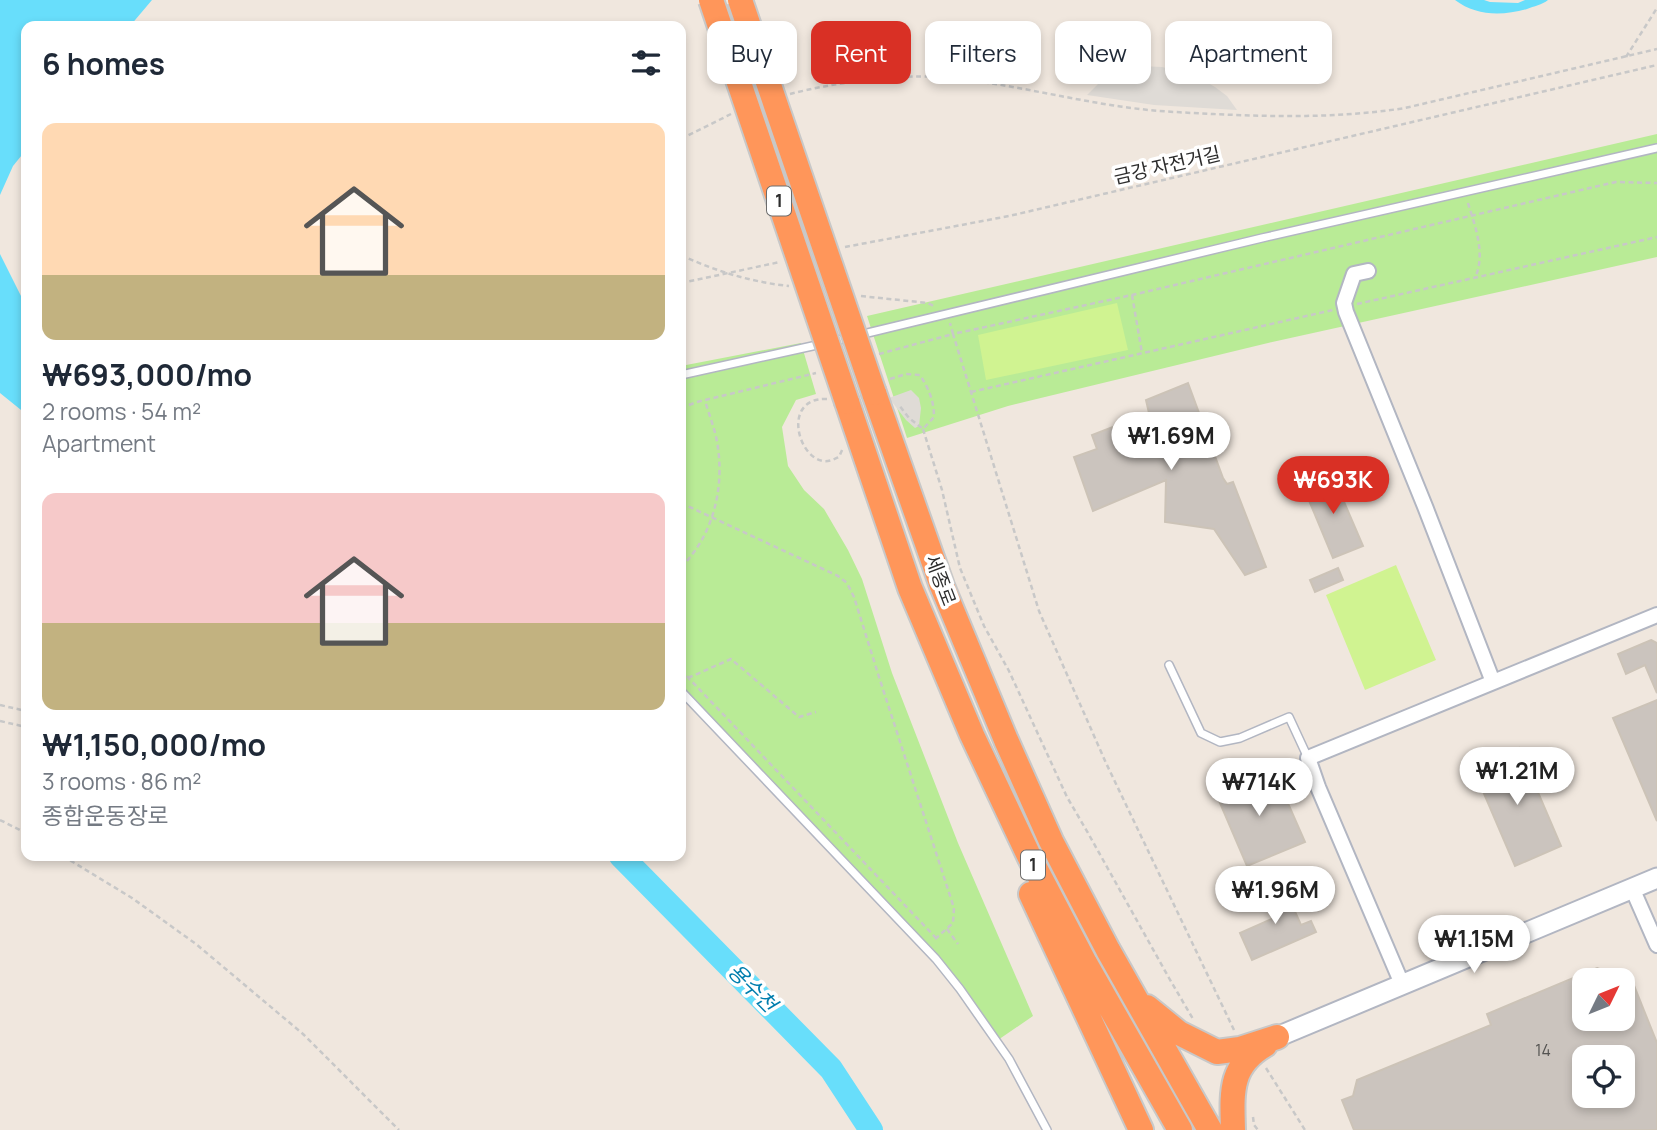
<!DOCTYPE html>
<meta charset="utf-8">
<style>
body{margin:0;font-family:Manrope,"Noto Sans KR",sans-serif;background:#f2f2f3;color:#1f2937;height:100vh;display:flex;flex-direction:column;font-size:26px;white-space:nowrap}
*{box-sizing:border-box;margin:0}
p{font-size:23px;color:#747a83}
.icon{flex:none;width:38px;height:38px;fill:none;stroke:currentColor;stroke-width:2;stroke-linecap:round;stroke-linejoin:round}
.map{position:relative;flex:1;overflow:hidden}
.details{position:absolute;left:21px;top:21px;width:665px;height:840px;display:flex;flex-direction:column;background:#fff;border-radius:14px;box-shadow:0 4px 10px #0003}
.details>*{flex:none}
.banner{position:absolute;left:707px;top:21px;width:665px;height:63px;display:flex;gap:14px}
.needle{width:46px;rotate:47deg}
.buttons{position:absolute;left:1572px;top:968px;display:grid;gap:14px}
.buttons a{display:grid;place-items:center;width:63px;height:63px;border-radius:14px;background:#fff;box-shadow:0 4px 10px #0003;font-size:35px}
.price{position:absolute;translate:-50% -60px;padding:0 16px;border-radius:24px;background:#fff;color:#222;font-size:23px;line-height:46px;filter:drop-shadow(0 2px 4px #0008)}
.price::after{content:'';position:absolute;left:50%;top:42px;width:21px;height:16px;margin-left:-10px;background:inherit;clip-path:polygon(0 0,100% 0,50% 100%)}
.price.active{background:#d93025;color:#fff}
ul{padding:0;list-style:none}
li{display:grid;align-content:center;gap:14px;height:371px;padding:0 21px}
li span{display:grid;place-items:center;height:217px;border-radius:14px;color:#555}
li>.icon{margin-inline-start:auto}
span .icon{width:126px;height:126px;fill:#fffc;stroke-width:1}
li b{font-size:30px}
h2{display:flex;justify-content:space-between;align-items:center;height:84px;padding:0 21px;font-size:30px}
.tag{padding:0 24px;border-radius:14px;background:#fff;box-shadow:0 4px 10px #0003;font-size:24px;line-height:63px}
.tag.active{background:#d93025;color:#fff}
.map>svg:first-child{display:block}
.green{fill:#b9eb96}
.pitch{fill:#d0f391}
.plaza{fill:#dfdbd6}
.water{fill:#68defb}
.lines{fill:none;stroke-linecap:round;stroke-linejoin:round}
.river{stroke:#68defb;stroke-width:24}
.building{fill:#cbc4be;stroke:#ccc3b7;stroke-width:2;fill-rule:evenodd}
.lane-casing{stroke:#b2b6c2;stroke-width:10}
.street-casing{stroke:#b2b6c2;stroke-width:18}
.secondary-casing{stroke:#b2b6c2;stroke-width:23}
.highway-casing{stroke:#c8c8c8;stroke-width:28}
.path{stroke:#c8c8c8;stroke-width:2.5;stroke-dasharray:5 3.5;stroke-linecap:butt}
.lane{stroke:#fff;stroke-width:7}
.street{stroke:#fff;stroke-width:14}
.secondary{stroke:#fff;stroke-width:19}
.highway{stroke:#ff965a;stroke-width:24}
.highway-bridge-casing{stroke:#c8c8c8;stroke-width:28;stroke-linecap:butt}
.highway-bridge{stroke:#ff965a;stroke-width:24}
.labels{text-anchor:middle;stroke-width:7;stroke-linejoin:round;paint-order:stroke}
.number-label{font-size:16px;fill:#545351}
.shield{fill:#fff;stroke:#6c6c6c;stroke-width:2}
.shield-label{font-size:18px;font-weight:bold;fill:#2d2d2d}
.street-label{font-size:19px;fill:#2d2d2d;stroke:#fff}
.water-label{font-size:21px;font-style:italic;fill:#007eae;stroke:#fff}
</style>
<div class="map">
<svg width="1657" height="1130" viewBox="0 0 1657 1130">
<rect width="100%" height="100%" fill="#f0e7de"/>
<path class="green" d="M1657,134V257L1268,343L1008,406L907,438L867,316Z
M801,343L816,394L796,400L782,427L788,466L804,490L824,509L848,550L862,579L892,673L958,843L1033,1016L995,1042L961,995L925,951L681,693V366Z"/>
<path class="pitch" d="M1117,303L1128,350L986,380L978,335Z
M1396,565L1436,660L1365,690L1326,595Z"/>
<path class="plaza" d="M1140,66L1162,67L1182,72L1201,79L1215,87L1227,96L1237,110L1154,105L1087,95L1100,82L1112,73Z
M911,390L919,398L921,408L919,426L915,428L906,420L889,398Z"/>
<path class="water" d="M0,0H152L130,26H26V150L13,166L0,195Z
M1455,0H1484L1490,2L1518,3L1525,0H1548C1542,5 1534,6 1527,9C1502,16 1476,16 1455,0Z
M0,254L26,306V414L0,393Z"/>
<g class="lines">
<path class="river" d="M621,856L831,1069L871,1130"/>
</g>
<path class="building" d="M1188,383L1223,478L1227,484L1233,482L1266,567L1245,575L1214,529L1165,522L1166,480L1093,511L1074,457L1097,449L1092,435L1149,413L1146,400Z
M1332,474L1363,546L1333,558L1303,486Z
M1338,568L1343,580L1315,592L1310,580Z
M1651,640L1657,643V693L1645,665L1626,674L1618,654Z
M1657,700V821L1613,718Z
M1519,748L1561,846L1515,866L1473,768Z
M1245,775L1250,787L1276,776L1305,842L1247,866L1214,789Z
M1273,879L1287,910L1293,907L1301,925L1311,921L1316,932L1252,960L1240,933L1274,918L1260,885Z
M1597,968L1633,983L1657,1043V1130H1354L1342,1100L1353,1096L1357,1080L1491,1025L1487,1014ZM1584,980H1622V1018H1584ZM1584,1057H1622V1096H1584Z"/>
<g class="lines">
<defs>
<path id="lane" d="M681,375L826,343L1262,238L1657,148
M1169,665L1201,733L1220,742L1240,738L1289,717L1308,758
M681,691L936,959L960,989L1009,1059L1047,1130"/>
<path id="street" d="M1368,271L1354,274L1344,303L1346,312L1426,509L1493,682
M1632,888L1657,945
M1402,984L1318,787L1308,758L1657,615"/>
<path id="secondary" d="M1277,1037L1657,878"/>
<path id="highway" d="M874,393L942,586L1006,740L1051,841L1108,950L1210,1130
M847,402L910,588L972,735L1030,858L1085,963L1180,1130
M1031,894L1141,1130
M1147,1007L1179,1033L1217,1052L1240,1049L1277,1037
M1233,1130C1232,1093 1229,1066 1265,1045"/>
</defs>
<use href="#lane" class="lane-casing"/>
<use href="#street" class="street-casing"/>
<use href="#secondary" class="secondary-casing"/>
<use href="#highway" class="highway-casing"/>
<path class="path" d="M1133,27L1140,66
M1626,57L1657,8
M790,94C833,83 894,74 938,77C1009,82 1078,103 1149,110C1170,112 1192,113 1213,114C1277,117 1341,118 1405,108L1657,49
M681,139L731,114
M1468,203C1475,226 1486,254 1475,278
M845,247L1009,216L1657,65
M681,255C715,271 751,282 789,286
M681,283L780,262
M1132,295L1142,353
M861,296L928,303L934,306
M1357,304L1657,237
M879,354L953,334L950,323
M890,379L906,374L920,375C929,389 934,401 934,417L923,429L909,418L899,405
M971,392L1333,310
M827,399C783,397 796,456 823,461C829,462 834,459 839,457L843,448
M681,408L697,402L816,373
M923,429L942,490L960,568L984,626L1009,671L1067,797L1088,833L1169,978L1193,1019
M681,503L838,576L847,583L854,597L879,677L954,908L953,923L933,941
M681,567C712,537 724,491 718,448C716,432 710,417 705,401
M681,670L936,938
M688,678L731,659L799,717L816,712
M0,705L26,711
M0,721L26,727
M0,820L26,833
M63,856L132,898L196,944L303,1034L399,1130
M947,929L958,944
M1234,1030L1106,763L1039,611L953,334L1132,295L1607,184L1616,182L1657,183
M1266,1068L1305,1130
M1253,1117L1254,1125L1258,1130"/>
<use href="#lane" class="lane"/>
<use href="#street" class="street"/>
<use href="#secondary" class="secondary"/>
<use href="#highway" class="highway"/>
<defs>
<path id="highway-bridge" d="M711,0L847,402
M740,0L874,393"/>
</defs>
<use href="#highway-bridge" class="highway-bridge-casing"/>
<use href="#highway-bridge" class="highway-bridge"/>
</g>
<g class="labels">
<g class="number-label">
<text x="1543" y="1056">14</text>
</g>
<g class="shield">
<rect x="767" y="186.5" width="24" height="29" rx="5"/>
<rect x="1021" y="850.5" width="24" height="29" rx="5"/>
</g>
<g class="shield-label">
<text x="779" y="207">1</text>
<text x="1033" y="871">1</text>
</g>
<g class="street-label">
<text transform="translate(1167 165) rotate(-13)" y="7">금강 자전거길</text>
<text transform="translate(941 580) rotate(69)" y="7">세종로</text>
</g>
<g class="water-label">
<text transform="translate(752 988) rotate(45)" y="7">용수천</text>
</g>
</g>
</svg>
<div class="buttons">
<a><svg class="needle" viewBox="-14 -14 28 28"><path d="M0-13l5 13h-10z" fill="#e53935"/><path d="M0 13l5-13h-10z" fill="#747a83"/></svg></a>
<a><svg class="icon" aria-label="locate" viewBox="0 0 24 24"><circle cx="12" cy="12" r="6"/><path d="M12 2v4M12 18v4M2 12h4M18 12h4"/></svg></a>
</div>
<b class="price" style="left:1171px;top:472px">₩1.69M</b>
<b class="price active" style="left:1333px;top:516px">₩693K</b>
<b class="price" style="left:1517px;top:807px">₩1.21M</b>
<b class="price" style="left:1259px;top:818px">₩714K</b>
<b class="price" style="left:1275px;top:926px">₩1.96M</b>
<b class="price" style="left:1474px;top:975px">₩1.15M</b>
<div class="banner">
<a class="tag">Buy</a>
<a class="tag active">Rent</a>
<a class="tag">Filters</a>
<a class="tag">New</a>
<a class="tag">Apartment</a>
</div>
<section class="details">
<h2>6 homes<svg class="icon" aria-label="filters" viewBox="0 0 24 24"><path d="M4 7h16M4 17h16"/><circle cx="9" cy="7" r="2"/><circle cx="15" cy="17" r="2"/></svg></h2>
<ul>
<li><span style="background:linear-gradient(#ffd9b3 70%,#c2b280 0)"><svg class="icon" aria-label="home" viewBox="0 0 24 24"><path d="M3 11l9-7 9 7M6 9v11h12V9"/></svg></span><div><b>₩693,000/mo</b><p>2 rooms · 54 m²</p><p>Apartment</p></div></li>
<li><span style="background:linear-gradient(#f6c9c9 60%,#c2b280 0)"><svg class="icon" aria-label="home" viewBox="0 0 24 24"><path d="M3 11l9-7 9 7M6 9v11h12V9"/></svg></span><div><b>₩1,150,000/mo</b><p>3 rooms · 86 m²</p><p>종합운동장로</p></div></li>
</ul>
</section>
</div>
